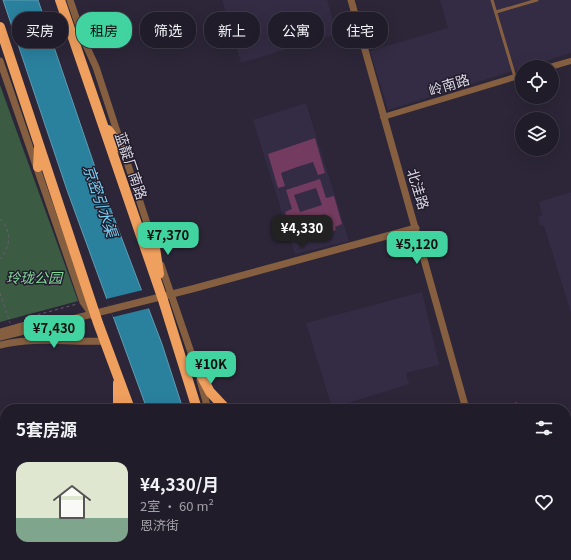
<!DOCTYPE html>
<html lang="zh">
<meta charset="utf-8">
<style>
body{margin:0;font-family:Georgia,"Noto Sans SC",serif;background:#2d2936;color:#f1f3f6;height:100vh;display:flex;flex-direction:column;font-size:15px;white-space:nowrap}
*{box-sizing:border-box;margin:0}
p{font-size:13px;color:#a2a1a8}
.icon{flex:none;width:22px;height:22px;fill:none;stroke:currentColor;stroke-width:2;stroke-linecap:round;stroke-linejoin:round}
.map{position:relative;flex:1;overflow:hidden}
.side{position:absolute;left:0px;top:404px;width:571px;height:156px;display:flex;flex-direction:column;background:#211c2a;border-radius:16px 16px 0 0;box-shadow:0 4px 16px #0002,0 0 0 1px #3e3a47}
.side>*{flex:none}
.guide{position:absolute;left:12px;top:12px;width:547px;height:36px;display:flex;gap:8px}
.fabs{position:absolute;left:515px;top:60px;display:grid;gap:8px}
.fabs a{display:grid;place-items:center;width:44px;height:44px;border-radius:50%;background:#211c2a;box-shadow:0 4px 16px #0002,0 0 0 1px #3e3a47;font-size:20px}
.price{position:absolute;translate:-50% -34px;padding:0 9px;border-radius:8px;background:#41d4a1;color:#111;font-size:13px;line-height:26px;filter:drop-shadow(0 1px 2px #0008)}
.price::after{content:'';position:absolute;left:50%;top:24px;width:12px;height:9px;margin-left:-6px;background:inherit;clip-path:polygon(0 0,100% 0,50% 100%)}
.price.active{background:#222;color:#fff}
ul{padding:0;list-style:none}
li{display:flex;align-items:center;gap:12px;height:100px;padding:0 16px}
li span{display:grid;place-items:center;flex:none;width:112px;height:80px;border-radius:12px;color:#555}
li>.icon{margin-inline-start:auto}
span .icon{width:48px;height:48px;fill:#fffc;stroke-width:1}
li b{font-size:17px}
h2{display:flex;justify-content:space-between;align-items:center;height:48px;padding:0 16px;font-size:17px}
.chip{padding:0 14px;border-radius:16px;background:#211c2a;box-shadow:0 4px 16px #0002,0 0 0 1px #3e3a47;font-size:14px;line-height:36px}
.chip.active{background:#41d4a1;color:#111}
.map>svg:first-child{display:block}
.built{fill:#342c44}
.green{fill:#3b5c43}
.water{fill:#2a819e;stroke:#5f9bb3}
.pier{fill:#2c2638}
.building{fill:#733b5f;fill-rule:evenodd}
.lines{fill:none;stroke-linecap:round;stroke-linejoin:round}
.path{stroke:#645f6f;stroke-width:1;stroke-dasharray:3 3;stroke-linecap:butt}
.service{stroke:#865f40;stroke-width:3}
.minor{stroke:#865f40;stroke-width:6}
.tertiary{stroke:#865f40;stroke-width:7}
.trunk{stroke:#ef9f5e;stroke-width:10}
.labels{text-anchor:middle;stroke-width:3;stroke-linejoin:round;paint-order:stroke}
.street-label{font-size:14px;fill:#dad7e3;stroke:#221c2d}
.park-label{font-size:14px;font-style:italic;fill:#83d99b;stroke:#221c2d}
.water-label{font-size:15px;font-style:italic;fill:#79d2f4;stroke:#221c2d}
</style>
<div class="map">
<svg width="571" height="560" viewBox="0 0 571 560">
<rect width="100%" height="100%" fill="#2c2638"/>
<path class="built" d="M222,0H327L337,34L241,63Z
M440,0H571V53L388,110L370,51L448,28Z
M306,103L349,241L295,254L253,120Z
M571,192V313L544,226H540L538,217L542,215L539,202Z
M422,292L439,365L406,373L409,384L332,408L306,323Z
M571,482V560H365L363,555H566V483Z"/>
<path class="green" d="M0,85L78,301L0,322Z"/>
<path class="water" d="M3,0H38L98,176L162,344L183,409H147L67,190Z"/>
<path class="pier" d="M143,290L150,308L113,317L106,299Z"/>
<path class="building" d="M315,138L325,173L318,175L313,162L297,167L281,173L285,186L278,188L268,154Z
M320,179L326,198L334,196L342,224L335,227L336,230L304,240L302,235L329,226L325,214L303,221V223L297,225L301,237L293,239L285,212L292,209L286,190ZM316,188L322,205L300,212L294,195Z
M517,402L519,409H498V408Z"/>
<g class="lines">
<path class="path" d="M0,219C12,231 11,246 0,259
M0,293L10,323
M26,318L77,304
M566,432L571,431
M162,555L164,560"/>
<path class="service" d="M492,0L515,77
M496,12L537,0
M97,555L98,560
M448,555L450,560"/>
<path class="minor" d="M550,67L571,61
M383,117L522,75
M359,555L361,560"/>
<path class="tertiary" d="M70,0L84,41L96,67L156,251
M351,0L466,409
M0,61L83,302L93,316
M161,265L197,370
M0,332L26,325L39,324
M0,337L192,289L416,228
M0,345C38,336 68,343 105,341
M200,380L208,409
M566,477L571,476
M137,559L151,555
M264,560L278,557"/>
<path class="trunk" d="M60,0L163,300L197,409
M0,27L98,323L130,409
M108,130L124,152
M38,167L39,147
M155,248L159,274
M196,366L210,392L226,409
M118,409V383
M566,447L571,445
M566,459L571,458
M136,555L139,560
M172,555L173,560
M272,555L278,560
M185,560L202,555
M225,560L241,555
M286,560L288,555"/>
</g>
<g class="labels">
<g class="street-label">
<text transform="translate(449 85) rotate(-17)" y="5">岭南路</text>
<text transform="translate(131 166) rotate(71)" y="5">蓝靛厂南路</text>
<text transform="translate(418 189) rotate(73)" y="5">北洼路</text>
</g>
<g class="park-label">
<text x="34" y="283">玲珑公园</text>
</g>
<g class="water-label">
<text transform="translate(100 201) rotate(71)" y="5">京密引水渠</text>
</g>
</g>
</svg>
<div class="fabs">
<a><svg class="icon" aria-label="locate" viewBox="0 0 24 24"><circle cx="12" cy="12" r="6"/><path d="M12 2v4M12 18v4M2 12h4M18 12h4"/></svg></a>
<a><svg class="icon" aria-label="layers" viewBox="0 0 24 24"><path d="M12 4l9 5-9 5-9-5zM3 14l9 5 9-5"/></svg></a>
</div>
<b class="price active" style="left:302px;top:249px">¥4,330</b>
<b class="price" style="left:168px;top:256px">¥7,370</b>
<b class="price" style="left:417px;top:265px">¥5,120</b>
<b class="price" style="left:54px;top:349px">¥7,430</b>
<b class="price" style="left:211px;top:385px">¥10K</b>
<div class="guide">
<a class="chip">买房</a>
<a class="chip active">租房</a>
<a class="chip">筛选</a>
<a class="chip">新上</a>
<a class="chip">公寓</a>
<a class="chip">住宅</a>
</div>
<section class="side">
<h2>5套房源<svg class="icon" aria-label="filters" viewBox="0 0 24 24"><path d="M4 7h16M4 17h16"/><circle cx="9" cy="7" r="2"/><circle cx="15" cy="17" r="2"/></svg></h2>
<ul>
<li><span style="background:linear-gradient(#dfe7d0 70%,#7fa58c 0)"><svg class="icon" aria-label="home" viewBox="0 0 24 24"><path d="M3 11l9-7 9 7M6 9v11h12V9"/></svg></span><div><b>¥4,330/月</b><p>2室 · 60 m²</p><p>恩济街</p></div><svg class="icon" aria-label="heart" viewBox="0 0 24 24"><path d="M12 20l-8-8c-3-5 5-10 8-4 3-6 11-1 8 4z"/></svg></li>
</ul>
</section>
</div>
